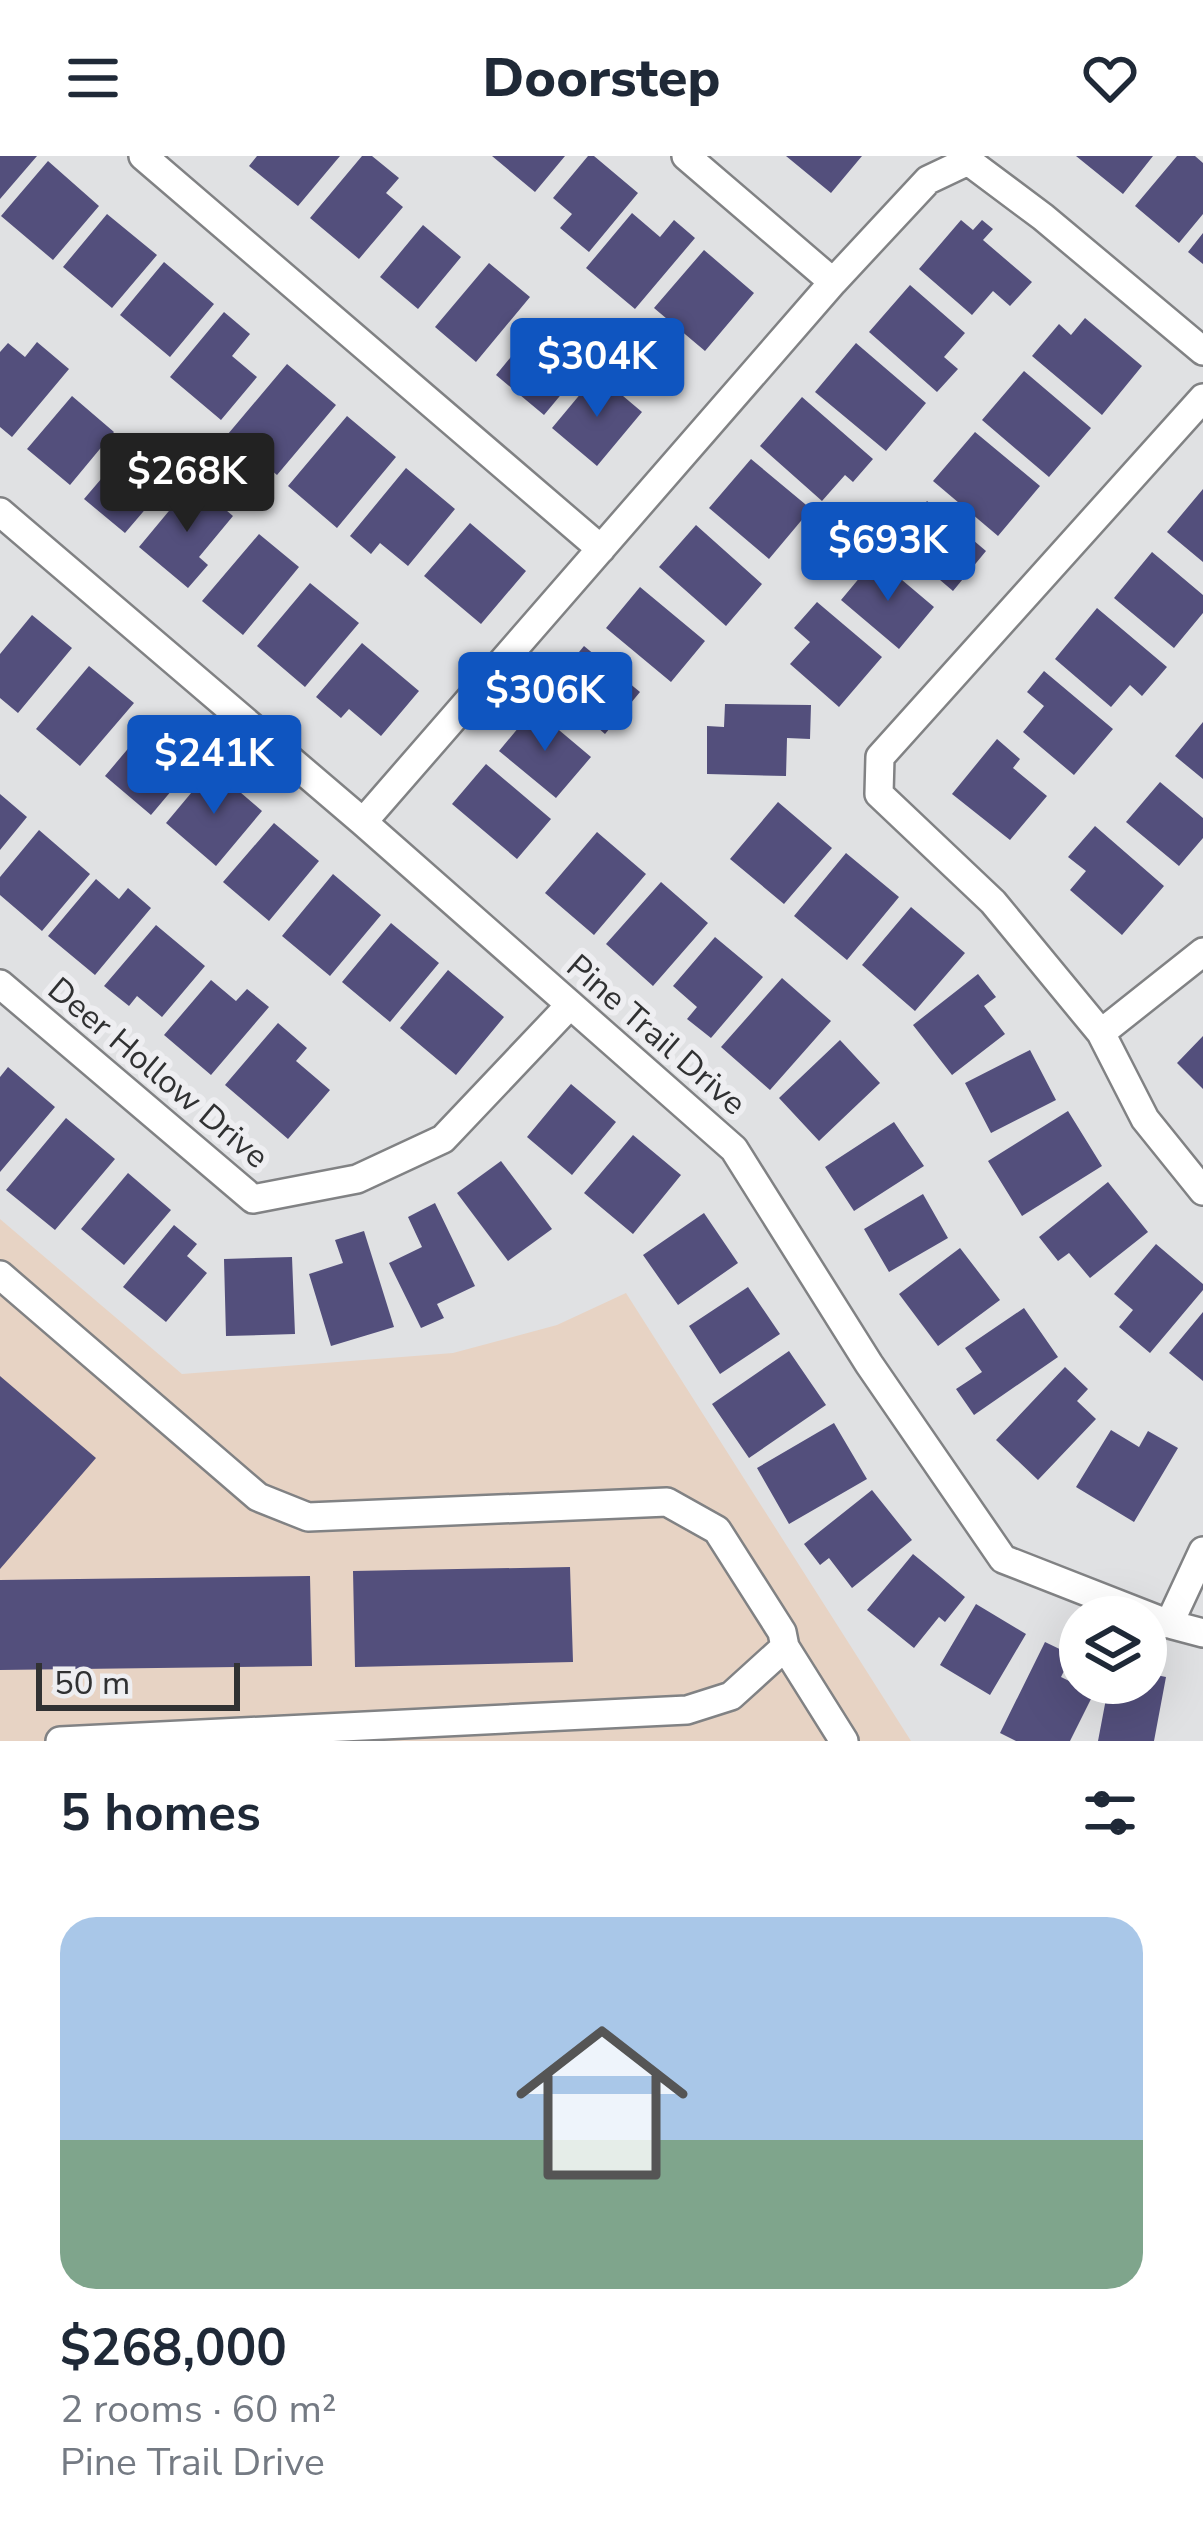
<!DOCTYPE html>
<meta charset="utf-8">
<style>
body{margin:0;font-family:"Nunito Sans",sans-serif;background:#f2f2f3;color:#1f2937;height:100vh;display:flex;flex-direction:column;font-size:45px;white-space:nowrap}
*{box-sizing:border-box;margin:0}
p{font-size:39px;color:#747a83}
.icon{flex:none;width:66px;height:66px;fill:none;stroke:currentColor;stroke-width:2;stroke-linecap:round;stroke-linejoin:round}
.map{position:relative;height:1585px;overflow:hidden}
.sheet{display:flex;flex-direction:column;background:#fff;flex:1}
.sheet>*{flex:none}
.controls{position:absolute;left:1059px;top:1440px;display:grid;gap:24px}
.controls a{display:grid;place-items:center;width:108px;height:108px;border-radius:50%;background:#fff;box-shadow:0 12px 48px #0002;font-size:60px}
.scale{position:absolute;left:36px;bottom:30px;width:204px;box-sizing:border-box;padding-left:12px;border:6px solid #303132;border-top:0;font-size:33px;line-height:42px;white-space:nowrap;color:#303132;-webkit-text-stroke:9px #eeeef1;paint-order:stroke}
.price{position:absolute;translate:-50% -102px;padding:0 27px;border-radius:12px;background:#0f55c0;color:#fff;font-size:39px;line-height:78px;filter:drop-shadow(0 3px 6px #0008)}
.price::after{content:'';position:absolute;left:50%;top:72px;width:36px;height:27px;margin-left:-18px;background:inherit;clip-path:polygon(0 0,100% 0,50% 100%)}
.price.current{background:#222;color:#fff}
ul{padding:0;list-style:none}
li{display:grid;align-content:center;gap:24px;height:636px;padding:0 60px}
li span{display:grid;place-items:center;height:372px;border-radius:36px;color:#555}
li>.icon{margin-inline-start:auto}
span .icon{width:216px;height:216px;fill:#fffc;stroke-width:1}
li b{font-size:51px}
h2{display:flex;justify-content:space-between;align-items:center;height:144px;padding:0 60px;font-size:51px}
header{display:flex;justify-content:space-between;align-items:center;height:156px;padding:0 60px;background:#fff;font-size:54px;font-weight:800}
.map>svg:first-child{display:block}
.commercial{fill:#e7d3c4}
.building{fill:#534f7c}
.lines{fill:none;stroke-linecap:round;stroke-linejoin:round}
.minor-casing{stroke:#818284;stroke-width:32}
.minor{stroke:#fff;stroke-width:27}
.labels{text-anchor:middle;stroke-width:12;stroke-linejoin:round;paint-order:stroke}
.street-label{font-size:33px;fill:#303132;stroke:#eeeef1}
</style>
<header><svg class="icon" aria-label="menu" viewBox="0 0 24 24"><path d="M4 6h16M4 12h16M4 18h16"/></svg>Doorstep<svg class="icon" aria-label="heart" viewBox="0 0 24 24"><path d="M12 20l-8-8c-3-5 5-10 8-4 3-6 11-1 8 4z"/></svg></header>
<div class="map">
<svg width="1203" height="1585" viewBox="0 0 1203 1585">
<rect width="100%" height="100%" fill="#e0e1e3"/>
<path class="commercial" d="M0,1063L182,1218L453,1197L557,1169L626,1137L911,1585H0Z"/>
<path class="building" d="M0,0H37L0,43Z
M257,0H340L298,50L249,10Z
M362,0H372L399,22L386,37L403,51L359,103L310,62Z
M492,0H565L535,36Z
M588,0H594L638,37L589,96L560,72L572,58L553,42Z
M786,0H862L831,37Z
M1076,0H1153L1123,38Z
M1177,0H1195L1203,7V58L1179,87L1135,50Z
M48,5L99,50L53,104L1,60Z
M632,57L660,81L674,64L695,82L635,153L586,112Z
M107,58L157,99L112,152L63,111Z
M961,64L973,74L982,64L993,73L983,84L1032,126L1010,150L993,135L972,159L919,113Z
M423,69L461,101L418,153L380,121Z
M1203,77V108L1188,96Z
M704,94L754,137L705,195L654,152Z
M164,106L214,148L170,201L120,159Z
M489,107L530,141L476,206L435,171Z
M910,129L965,177L944,201L958,213L937,236L869,176Z
M224,156L250,178L232,200L257,221L221,264L170,221Z
M1085,162L1142,210L1102,259L1032,200L1059,168L1071,179Z
M539,167L556,182L569,168L599,193L544,259L496,219Z
M37,186L69,213L12,281L0,271V196L8,187L25,201Z
M856,187L926,247L886,295L815,236Z
M287,208L336,249L277,319L228,278Z
M1024,215L1091,272L1049,321L982,264Z
M597,218L642,256L597,310L552,272Z
M72,240L114,276L70,329L27,293Z
M802,241L873,303L853,326L845,319L822,345L760,290Z
M347,260L396,301L337,372L288,330Z
M975,276L1040,330L998,380L933,325Z
M137,281L178,315L125,377L84,343Z
M751,303L811,353L769,403L709,352Z
M406,312L455,353L408,410L380,387L371,398L350,380Z
M193,326L233,360L199,401L208,409L188,432L139,391Z
M1203,333V406L1167,376Z
M927,345L986,395L953,435L894,385Z
M470,367L526,415L481,468L424,420Z
M696,369L762,428L726,470L659,411Z
M259,378L299,411L243,479L202,445Z
M1152,396L1203,439V457L1174,492L1114,442Z
M876,402L934,451L899,493L841,444Z
M310,427L359,467L305,531L257,490Z
M640,431L705,485L671,526L606,472Z
M817,446L882,501L839,551L790,508L810,486L794,472Z
M1097,452L1167,511L1142,540L1130,529L1111,551L1055,503Z
M32,459L72,492L18,557L0,542V498Z
M362,487L419,535L381,580L349,553L341,562L316,541Z
M584,490L640,536L605,578L550,531Z
M89,510L134,547L80,610L36,573Z
M1044,515L1113,573L1074,619L1023,576L1044,550L1027,536Z
M725,548L811,549L810,583L787,582L786,620L707,618V570L724,571Z
M534,553L591,601L556,642L499,595Z
M153,563L199,602L151,659L105,620Z
M1203,566V623L1175,600Z
M997,583L1020,603L1013,612L1047,640L1010,684L952,638Z
M486,608L551,663L517,703L452,648Z
M212,612L262,655L216,710L166,667Z
M1160,626L1203,662V682L1179,710L1126,666Z
M0,638L27,661L0,694Z
M778,646L832,692L784,748L730,703Z
M274,667L319,705L269,765L223,726Z
M1095,670L1164,730L1122,779L1070,734L1086,715L1068,701Z
M39,674L90,718L42,775L0,739V721Z
M597,676L646,718L594,779L545,737Z
M846,697L899,741L847,804L794,760Z
M333,718L381,759L330,820L282,780Z
M96,723L119,743L128,732L151,752L95,819L48,780Z
M661,726L708,767L653,830L606,788Z
M911,751L965,797L915,855L862,809Z
M391,767L439,807L390,866L342,826Z
M156,769L205,810L162,861L137,840L129,850L104,830Z
M715,781L763,821L711,882L687,863L697,851L673,830Z
M448,814L504,861L456,919L400,872Z
M978,818L996,841L984,850L1005,878L952,919L913,869Z
M782,822L831,865L770,934L721,891Z
M211,824L236,845L247,833L269,851L211,919L164,879Z
M278,867L307,892L296,905L330,934L288,983L225,929Z
M1203,880V933L1177,907Z
M840,884L880,927L819,985L779,942Z
M1030,894L1056,944L991,977L965,927Z
M8,911L55,951L0,1016V921Z
M571,928L616,966L572,1019L527,981Z
M1068,955L1102,1010L1022,1060L988,1005Z
M66,962L115,1003L55,1074L6,1034Z
M894,966L924,1010L854,1055L825,1011Z
M633,979L681,1019L633,1078L584,1037Z
M501,1005L552,1073L508,1105L457,1037Z
M128,1017L171,1054L124,1109L81,1073Z
M1108,1026L1148,1076L1090,1122L1069,1097L1058,1105L1039,1081Z
M923,1038L948,1082L889,1116L864,1073Z
M435,1047L475,1130L437,1148L444,1162L421,1172L389,1107L422,1091L408,1061Z
M704,1057L738,1107L678,1149L643,1099Z
M174,1069L197,1088L187,1100L207,1117L166,1166L123,1131Z
M364,1075L394,1171L331,1190L309,1118L343,1107L335,1084Z
M1156,1088L1203,1128V1134L1150,1197L1119,1171L1133,1154L1114,1138Z
M960,1092L1000,1144L938,1190L899,1138Z
M292,1101L295,1178L226,1180L224,1103Z
M748,1131L780,1178L720,1218L689,1170Z
M1024,1152L1058,1201L974,1259L956,1233L982,1216L965,1192Z
M1203,1156V1225L1169,1197Z
M789,1195L826,1249L749,1302L712,1248Z
M1065,1211L1088,1233L1077,1245L1096,1263L1038,1324L996,1284Z
M0,1220L96,1302L0,1413Z
M834,1267L867,1323L789,1368L757,1312Z
M1111,1274L1139,1291L1148,1275L1178,1292L1134,1366L1076,1331Z
M872,1334L912,1384L852,1432L829,1402L820,1409L804,1388Z
M913,1398L965,1441L945,1466L939,1461L914,1492L867,1454Z
M570,1411L573,1506L355,1511L353,1415Z
M310,1420L312,1510L0,1514V1424Z
M976,1448L1026,1478L990,1539L940,1509Z
M1045,1486L1072,1499L1061,1521L1094,1537L1070,1585H1016L1000,1577Z
M1146,1517L1166,1521L1154,1585H1098L1109,1527H1146Z"/>
<g class="lines">
<defs>
<path id="minor" d="M143,0L601,393
M686,0L833,126
M1203,242L880,601L879,638L993,746L1101,877L1145,963L1203,1035
M0,356L363,666L734,993L869,1208L1003,1403L1169,1468L1203,1477
M363,666L833,126L928,24L968,5L1043,61L1203,195
M0,828L253,1043L357,1023L443,983L569,850
M1101,877L1203,796
M0,1119L258,1341L308,1361L667,1346L717,1374L782,1476L785,1491L731,1540L687,1554L60,1585
M1169,1468L1203,1395
M785,1491L844,1585"/>
</defs>
<use href="#minor" class="minor-casing"/>
<use href="#minor" class="minor"/>
</g>
<g class="labels">
<g class="street-label">
<text transform="translate(657 878) rotate(41)" y="12">Pine Trail Drive</text>
<text transform="translate(159 916) rotate(40)" y="12">Deer Hollow Drive</text>
</g>
</g>
</svg>
<div class="controls">
<a><svg class="icon" aria-label="layers" viewBox="0 0 24 24"><path d="M12 4l9 5-9 5-9-5zM3 14l9 5 9-5"/></svg></a>
</div>
<div class="scale">50 m</div>
<b class="price" style="left:597px;top:264px">$304K</b>
<b class="price current" style="left:187px;top:379px">$268K</b>
<b class="price" style="left:888px;top:448px">$693K</b>
<b class="price" style="left:545px;top:598px">$306K</b>
<b class="price" style="left:214px;top:661px">$241K</b>
</div>
<section class="sheet">
<h2>5 homes<svg class="icon" aria-label="filters" viewBox="0 0 24 24"><path d="M4 7h16M4 17h16"/><circle cx="9" cy="7" r="2"/><circle cx="15" cy="17" r="2"/></svg></h2>
<ul>
<li><span style="background:linear-gradient(#a9c7e8 60%,#7fa58c 0)"><svg class="icon" aria-label="home" viewBox="0 0 24 24"><path d="M3 11l9-7 9 7M6 9v11h12V9"/></svg></span><div><b>$268,000</b><p>2 rooms · 60 m²</p><p>Pine Trail Drive</p></div></li>
</ul>
</section>
